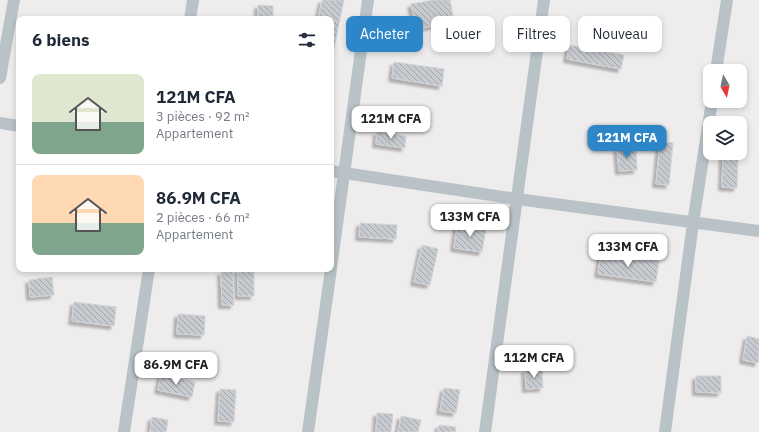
<!DOCTYPE html>
<html lang="fr">
<meta charset="utf-8">
<style>
body{margin:0;font-family:"IBM Plex Sans",sans-serif;background:#f2f2f3;color:#1f2937;height:100vh;display:flex;flex-direction:column;font-size:15px;white-space:nowrap}
*{box-sizing:border-box;margin:0}
p{font-size:13px;color:#747a83}
.icon{flex:none;width:22px;height:22px;fill:none;stroke:currentColor;stroke-width:2;stroke-linecap:round;stroke-linejoin:round}
.map{position:relative;flex:1;overflow:hidden}
.panel{position:absolute;left:16px;top:16px;width:318px;height:256px;display:flex;flex-direction:column;background:#fff;border-radius:8px;box-shadow:0 2px 6px #0003}
.panel>*{flex:none}
.banner{position:absolute;left:346px;top:16px;width:353px;height:36px;display:flex;gap:8px}
.needle{width:26px;rotate:171deg}
.controls{position:absolute;left:703px;top:64px;display:grid;gap:8px}
.controls a{display:grid;place-items:center;width:44px;height:44px;border-radius:8px;background:#fff;box-shadow:0 2px 6px #0003;font-size:20px}
.price{position:absolute;translate:-50% -34px;padding:0 9px;border-radius:8px;background:#fff;color:#222;font-size:13px;line-height:26px;filter:drop-shadow(0 1px 2px #0008)}
.price::after{content:'';position:absolute;left:50%;top:24px;width:12px;height:9px;margin-left:-6px;background:inherit;clip-path:polygon(0 0,100% 0,50% 100%)}
.price.on{background:#2d86c8;color:#fff}
ul{padding:0;list-style:none}
li{display:flex;align-items:center;gap:12px;height:100px;padding:0 16px}
li+li{border-top:1px solid #e0e1e3}
li span{display:grid;place-items:center;flex:none;width:112px;height:80px;border-radius:8px;color:#555}
li>.icon{margin-inline-start:auto}
span .icon{width:48px;height:48px;fill:#fffc;stroke-width:1}
li b{font-size:17px}
h2{display:flex;justify-content:space-between;align-items:center;height:48px;padding:0 16px;font-size:17px}
.chip{padding:0 14px;border-radius:8px;background:#fff;box-shadow:0 2px 6px #0003;font-size:14px;line-height:36px}
.chip.on{background:#2d86c8;color:#fff}
.map>svg:first-child{display:block}
.building{fill:url(#building-back-hatch);stroke:#d1d4d7;filter:url(#shadow)}
.lines{fill:none;stroke-linecap:round;stroke-linejoin:round}
.minor{stroke:#b9c3c7;stroke-width:12}
</style>
<div class="map">
<svg width="759" height="432" viewBox="0 0 759 432">
<defs>
<pattern id="building-back-hatch" width="6" height="6" patternUnits="userSpaceOnUse"><rect width="6" height="6" fill="#c7cacf"/><path d="M-1 5l2 2M0 0l6 6M5-1l2 2" fill="none" stroke="#a3a7ab"/></pattern>
<filter id="shadow"><feDropShadow dx="-3.5" dy="3.5" stdDeviation="1" flood-color="#0004"/></filter>
</defs>
<rect width="100%" height="100%" fill="#efeced"/>
<path class="building" d="M322,0H344L332,58H331V19H318Z
M434,0H450L454,22L417,29L411,4Z
M258,5L273,6V19H258Z
M569,45L624,55L621,69L567,59Z
M394,62L444,69L442,86L392,78Z
M377,132L406,136L405,148L376,144Z
M660,142L673,143L669,185L656,184Z
M636,148L637,170L619,171L617,149Z
M723,155L738,156L737,188L722,187Z
M360,223L397,225L396,239L359,237Z
M457,224L486,228L482,252L454,248Z
M422,245L438,249L430,285L414,282Z
M601,253L659,261L656,282L598,274Z
M238,269H254V296H238Z
M221,272H233L234,305H222Z
M52,277L54,295L30,297L29,280Z
M74,302L116,307L114,326L72,321Z
M178,314L205,316L204,335L177,334Z
M747,336L759,339V356L758,363L743,360Z
M542,369L543,388L526,389L525,370Z
M161,375L195,382L192,397L158,390Z
M696,376H721V393L696,392Z
M444,388L460,390L456,413L440,411Z
M220,389L236,390L234,422L218,421Z
M377,413L393,414L391,432H376Z
M401,416L421,420L418,432H398Z
M152,417L168,420L166,432H150Z
M439,425L456,427L455,432H438Z"/>
<g class="lines">
<path class="minor" d="M190,19L193,0
M716,71L727,0
M0,78L14,0
M0,123L19,126
M331,171L517,199L759,231
M331,268L368,0
M124,432L149,269
M308,432L331,269
M485,432L544,0
M665,432L693,223L712,101"/>
</g>
</svg>
<div class="controls">
<a><svg class="needle" viewBox="-14 -14 28 28"><path d="M0-13l5 13h-10z" fill="#e53935"/><path d="M0 13l5-13h-10z" fill="#747a83"/></svg></a>
<a><svg class="icon" aria-label="layers" viewBox="0 0 24 24"><path d="M12 4l9 5-9 5-9-5zM3 14l9 5 9-5"/></svg></a>
</div>
<b class="price" style="left:391px;top:140px">121M CFA</b>
<b class="price on" style="left:627px;top:159px">121M CFA</b>
<b class="price" style="left:470px;top:238px">133M CFA</b>
<b class="price" style="left:628px;top:268px">133M CFA</b>
<b class="price" style="left:534px;top:379px">112M CFA</b>
<b class="price" style="left:176px;top:386px">86.9M CFA</b>
<div class="banner">
<a class="chip on">Acheter</a>
<a class="chip">Louer</a>
<a class="chip">Filtres</a>
<a class="chip">Nouveau</a>
</div>
<section class="panel">
<h2>6 biens<svg class="icon" aria-label="filters" viewBox="0 0 24 24"><path d="M4 7h16M4 17h16"/><circle cx="9" cy="7" r="2"/><circle cx="15" cy="17" r="2"/></svg></h2>
<ul>
<li><span style="background:linear-gradient(#dfe7d0 60%,#7fa58c 0)"><svg class="icon" aria-label="home" viewBox="0 0 24 24"><path d="M3 11l9-7 9 7M6 9v11h12V9"/></svg></span><div><b>121M CFA</b><p>3 pièces · 92 m²</p><p>Appartement</p></div></li>
<li><span style="background:linear-gradient(#ffd9b3 60%,#7fa58c 0)"><svg class="icon" aria-label="home" viewBox="0 0 24 24"><path d="M3 11l9-7 9 7M6 9v11h12V9"/></svg></span><div><b>86.9M CFA</b><p>2 pièces · 66 m²</p><p>Appartement</p></div></li>
</ul>
</section>
</div>
